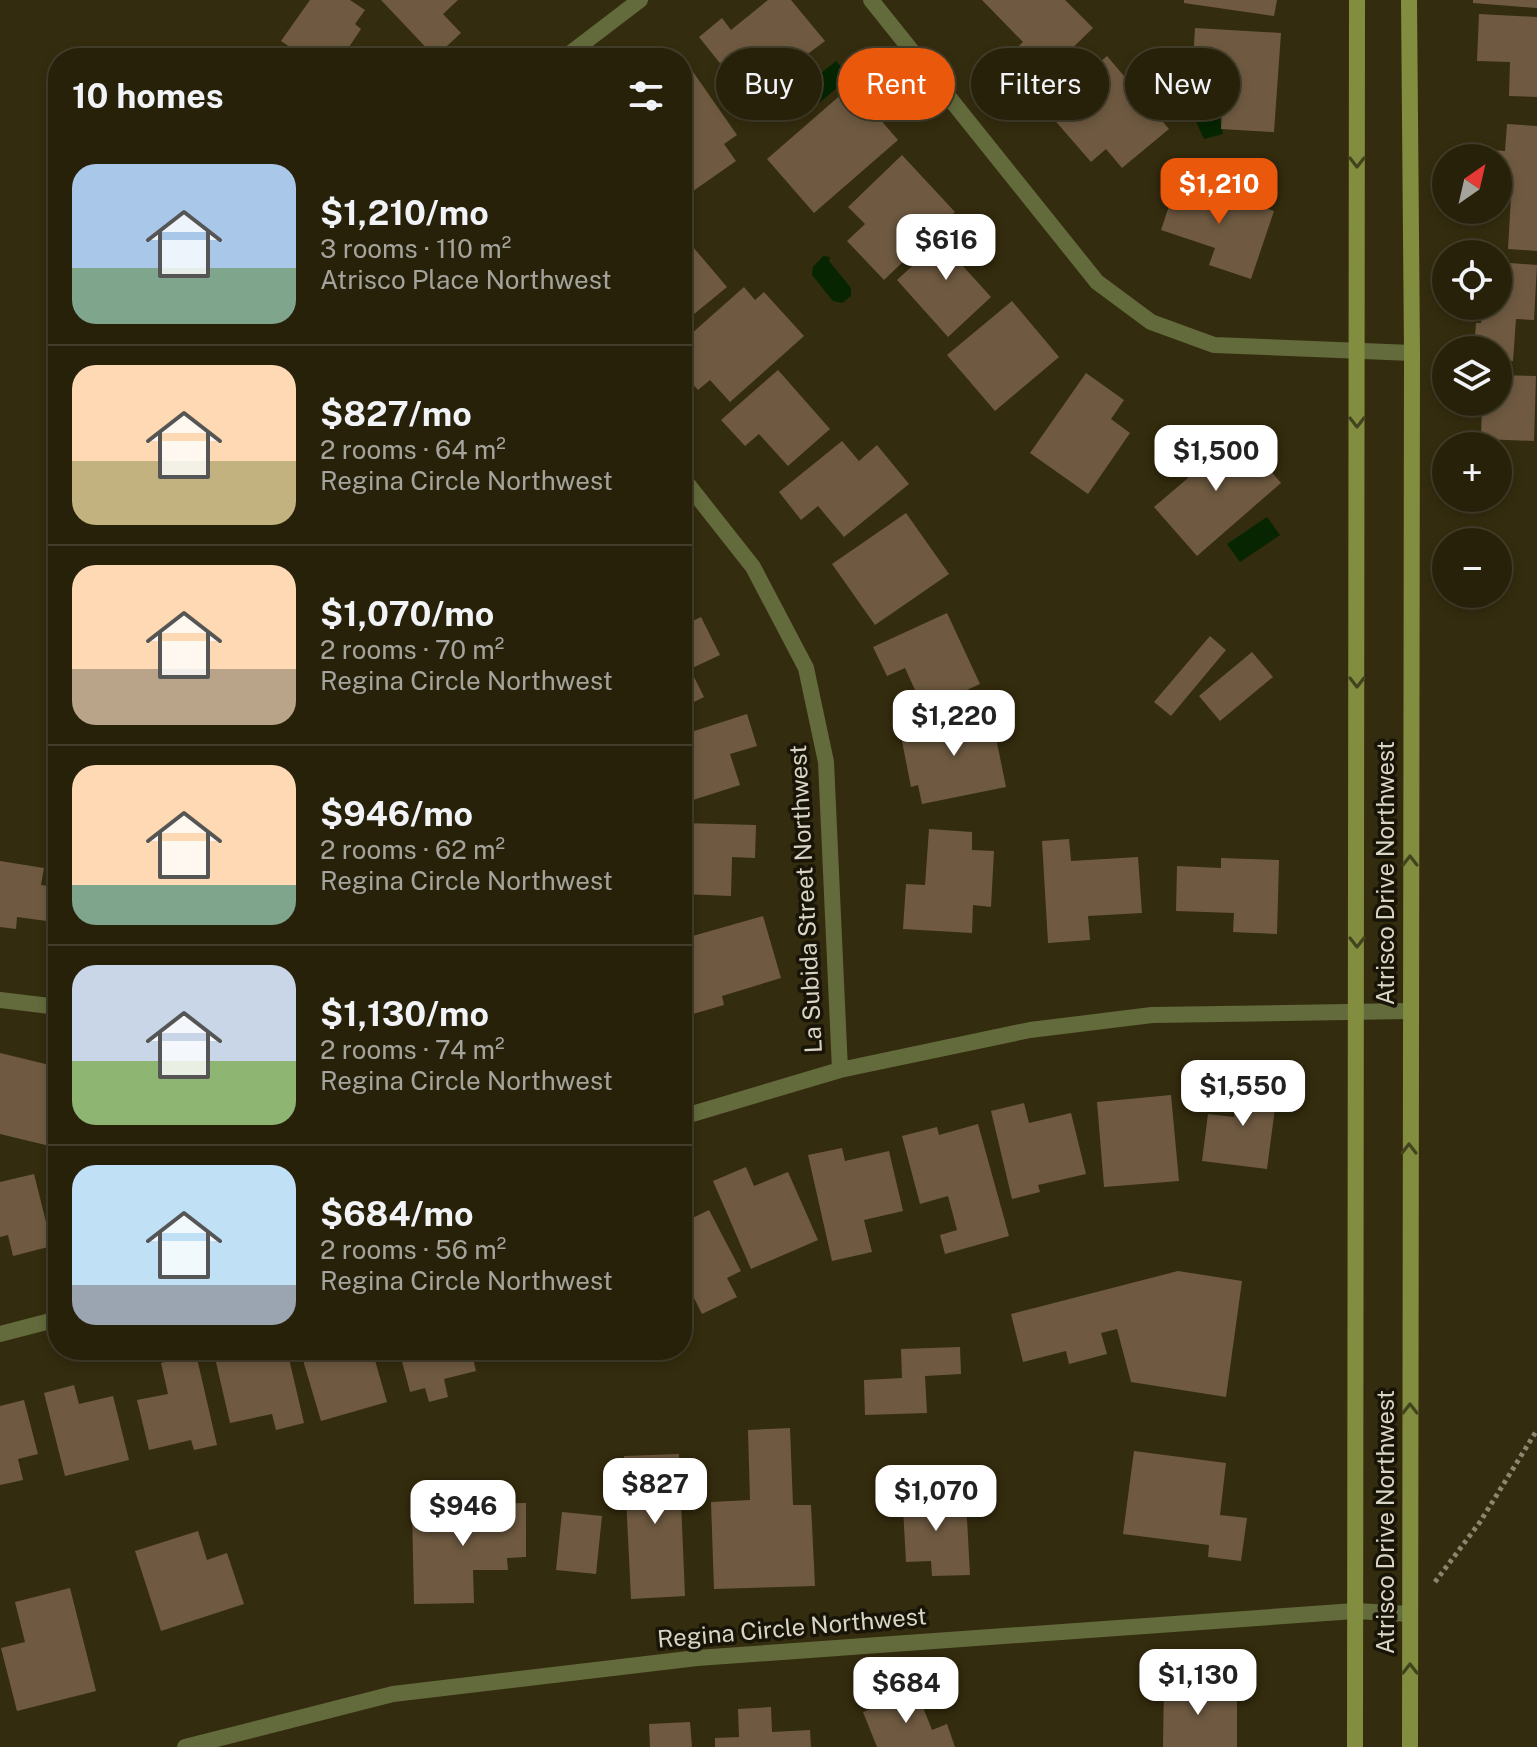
<!DOCTYPE html>
<meta charset="utf-8">
<style>
body{margin:0;font-family:"Public Sans",sans-serif;background:#2f2913;color:#f1f3f6;height:100vh;display:flex;flex-direction:column;font-size:30px;white-space:nowrap}
*{box-sizing:border-box;margin:0}
p{font-size:26px;color:#a4a39c}
.icon{flex:none;width:44px;height:44px;fill:none;stroke:currentColor;stroke-width:2;stroke-linecap:round;stroke-linejoin:round}
.map{position:relative;flex:1;overflow:hidden}
.details{position:absolute;left:48px;top:48px;width:644px;height:1312px;display:flex;flex-direction:column;background:#27210a;border-radius:32px;box-shadow:0 4px 12px #0003,0 0 0 2px #433e2b}
.details>*{flex:none}
.banner{position:absolute;left:716px;top:48px;width:700px;height:72px;display:flex;gap:16px}
.needle{width:52px;rotate:34deg}
.buttons{position:absolute;left:1432px;top:144px;display:grid;gap:16px}
.buttons a{display:grid;place-items:center;width:80px;height:80px;border-radius:50%;background:#27210a;box-shadow:0 4px 12px #0003,0 0 0 2px #433e2b;font-size:40px}
.price{position:absolute;translate:-50% -68px;padding:0 18px;border-radius:16px;background:#fff;color:#222;font-size:26px;line-height:52px;filter:drop-shadow(0 2px 4px #0008)}
.price::after{content:'';position:absolute;left:50%;top:48px;width:24px;height:18px;margin-left:-12px;background:inherit;clip-path:polygon(0 0,100% 0,50% 100%)}
.price.current{background:#ea580c;color:#fff}
ul{padding:0;list-style:none}
li{display:flex;align-items:center;gap:24px;height:200px;padding:0 24px}
li+li{border-top:2px solid #433e2b}
li span{display:grid;place-items:center;flex:none;width:224px;height:160px;border-radius:24px;color:#555}
li>.icon{margin-inline-start:auto}
span .icon{width:96px;height:96px;fill:#fffc;stroke-width:1}
li b{font-size:34px}
h2{display:flex;justify-content:space-between;align-items:center;height:96px;padding:0 24px;font-size:34px}
.tag{padding:0 28px;border-radius:36px;background:#27210a;box-shadow:0 4px 12px #0003,0 0 0 2px #433e2b;font-size:28px;line-height:72px}
.tag.current{background:#ea580c;color:#fff}
.map>svg:first-child{display:block}
.water{fill:#062500}
.building{fill:#6f5a41}
.lines{fill:none;stroke-linecap:round;stroke-linejoin:round}
.path{stroke:#8d8670;stroke-width:5;stroke-dasharray:4 4;stroke-linecap:butt}
.minor{stroke:#636b3c;stroke-width:16}
.tertiary{stroke:#636b3c;stroke-width:16}
.secondary{stroke:#828d3f;stroke-width:16}
.oneway{stroke:#42441e}
.labels{text-anchor:middle;stroke-width:7;stroke-linejoin:round;paint-order:stroke}
.street-label{font-size:24px;fill:#d9d4c4;stroke:#181408}
</style>
<div class="map">
<svg width="1537" height="1747" viewBox="0 0 1537 1747">
<rect width="100%" height="100%" fill="#342c0e"/>
<path class="water" d="M836,61L850,77L819,103L805,86Z
M1208,89L1218,110L1223,134L1204,139L1194,117L1190,95Z
M823,256L830,257L829,261L851,288V296L842,303L833,301L812,275L813,267Z
M1267,517L1280,535L1240,562L1227,544Z"/>
<path class="building" d="M310,0H350L365,10L355,24L361,29L349,47L365,58H306L281,41Z
M381,0H458L443,14L461,33L435,57Z
M768,0H791L825,41L785,71L794,85L759,112L699,37L722,18L731,30Z
M982,0H1065L1093,28L1031,88L1004,60L1023,42Z
M1184,0H1277L1274,16L1184,3Z
M1473,0H1537V8L1473,3Z
M1479,14L1537,17V97L1509,96L1510,62L1477,61Z
M1195,28L1281,33L1274,132L1221,129L1224,80L1192,79Z
M682,56L737,135L724,144L736,161L686,196L682,189Z
M1107,56L1169,129L1122,168L1106,149L1091,162L1045,109Z
M851,86L898,140L814,213L767,159Z
M1507,124L1537,126V251L1508,249L1512,178L1498,177V158H1490L1491,150L1505,151Z
M902,155L955,212L884,280L847,241L865,224L848,207Z
M1178,179L1274,211L1251,279L1209,265L1215,248L1161,230Z
M957,225L979,248L961,264L991,297L948,337L897,280Z
M682,234L727,287L682,324Z
M1498,262L1537,265L1534,320L1516,319L1513,361L1498,360V350H1474L1476,323H1481L1483,306H1498Z
M744,287L755,300L764,292L804,336L730,402L710,380L698,390L682,372V342Z
M1012,301L1059,357L995,411L947,355Z
M778,370L830,429L788,466L759,434L745,446L721,420Z
M1086,373L1124,400L1111,419L1130,433L1088,494L1030,453Z
M1498,375L1536,376L1534,441L1481,439L1482,402H1498Z
M1237,432L1281,483L1197,556L1154,507L1188,478L1177,464L1195,448L1205,460Z
M842,441L859,461L877,445L909,484L844,537L818,506L801,520L779,492Z
M906,513L949,574L875,625L832,564Z
M947,613L980,684L924,710L905,668L887,676L873,647Z
M701,617L720,655L690,669L704,697L682,708V626Z
M1210,636L1226,650L1171,716L1154,702Z
M1252,652L1273,677L1220,721L1199,696Z
M991,713L1006,787L922,804L918,785L911,787L900,731Z
M747,714L757,746L730,754L740,785L693,800L682,767V735Z
M682,823L756,825L755,858L732,857L731,896L682,894Z
M929,829L972,832V850L994,851L991,907L973,905L972,933L903,929L906,884L925,885Z
M1069,839L1071,861L1138,857L1142,913L1088,916L1090,940L1048,943L1042,841Z
M1221,858L1279,860L1277,934L1233,932L1234,913L1176,911L1177,866L1221,868Z
M0,861L44,868L41,885L58,887L54,922L17,917L16,929L0,927Z
M763,916L781,978L722,996L724,1005L686,1016L682,1003V939Z
M0,1053L58,1067V1148L0,1134Z
M1239,1080L1278,1085L1267,1169L1202,1161L1208,1114L1234,1117Z
M1171,1095L1179,1181L1104,1187L1097,1102Z
M1024,1103L1029,1123L1071,1113L1086,1174L1038,1185L1040,1192L1012,1199L991,1111Z
M978,1124L1009,1236L945,1254L940,1235L957,1230L948,1196L920,1204L902,1136L937,1127L939,1135Z
M842,1148L845,1161L889,1151L903,1211L864,1220L872,1252L832,1261L808,1155Z
M746,1167L754,1186L788,1172L818,1240L751,1269L713,1181Z
M34,1174L52,1246L13,1256L8,1235L0,1237V1182Z
M709,1210L741,1271L727,1278L737,1297L702,1314L692,1294L682,1299V1223Z
M1178,1271L1242,1281L1226,1397L1131,1382L1117,1329L1101,1333L1107,1354L1069,1364L1066,1351L1023,1362L1011,1314Z
M960,1347L961,1374L925,1376L927,1413L865,1415L864,1380L902,1378L901,1349Z
M247,1350H287L304,1423L276,1430L272,1414L230,1423L215,1358Z
M300,1350H372L387,1402L321,1421Z
M399,1350H471L476,1371L444,1379L448,1397L429,1402L425,1388L410,1392Z
M513,1350H544L517,1361Z
M196,1354L217,1445L194,1450L191,1440L149,1450L137,1400L168,1394L161,1363Z
M74,1385L79,1404L113,1396L129,1460L65,1476L44,1393Z
M24,1400L38,1454L18,1459L23,1480L0,1485V1406Z
M790,1428L793,1505H811L815,1586L714,1589L711,1502L750,1500L748,1430Z
M1134,1451L1226,1463L1220,1515L1247,1518L1241,1561L1208,1557L1209,1545L1123,1534Z
M679,1454L685,1596L631,1599L624,1456Z
M927,1489V1501L966,1500L970,1575L932,1576L931,1561L906,1562L902,1490Z
M526,1503V1557L507,1558L508,1570H473L474,1603L414,1604L412,1509L473,1508V1504Z
M562,1512L602,1516L596,1574L556,1570Z
M198,1531L207,1560L227,1553L244,1604L161,1631L135,1551Z
M70,1588L96,1691L17,1711L1,1648L25,1642L15,1602Z
M1164,1682L1211,1683V1695H1237V1747H1163Z
M917,1692L932,1730L947,1724L955,1747H877L863,1712Z
M771,1707L772,1732L810,1730L811,1747H715V1738L739,1737L738,1709Z
M690,1722L692,1747H650L649,1724Z"/>
<g class="lines">
<path class="path" d="M1435,1582L1480,1522L1537,1430"/>
<path class="minor" d="M871,0L1097,282L1151,322L1214,345L1412,353
M564,58L640,0
M682,477L753,567L806,668L826,762L840,1070
M0,1000L58,1007
M682,1117L840,1070L1030,1030L1152,1015L1409,1011
M0,1334L58,1319"/>
<path class="tertiary" d="M185,1747L393,1694L697,1658L1355,1611L1410,1614"/>
<path class="secondary" d="M1409,0L1412,353L1410,1747
M1355,1747L1357,0"/>
</g>
<defs><path id="oneway-chevron" d="M-2-3.5L2.5 0L-2 3.5" fill="none" stroke-width="1.6" stroke-linecap="round" stroke-linejoin="round" transform="scale(2)"/></defs>
<g class="oneway">
<use href="#oneway-chevron" transform="translate(1357 162) rotate(90)"/>
<use href="#oneway-chevron" transform="translate(1357 422) rotate(90)"/>
<use href="#oneway-chevron" transform="translate(1357 682) rotate(90)"/>
<use href="#oneway-chevron" transform="translate(1410 861) rotate(-90)"/>
<use href="#oneway-chevron" transform="translate(1357 942) rotate(90)"/>
<use href="#oneway-chevron" transform="translate(1409 1149) rotate(-90)"/>
<use href="#oneway-chevron" transform="translate(1410 1409) rotate(-90)"/>
<use href="#oneway-chevron" transform="translate(1410 1669) rotate(-90)"/>
</g>
<g class="labels">
<g class="street-label">
<text transform="translate(1386 873) rotate(-90)" y="8">Atrisco Drive Northwest</text>
<text transform="translate(806 899) rotate(-93)" y="8">La Subida Street Northwest</text>
<text transform="translate(1386 1522) rotate(-90)" y="8">Atrisco Drive Northwest</text>
<text transform="translate(792 1628) rotate(-5)" y="8">Regina Circle Northwest</text>
</g>
</g>
</svg>
<div class="buttons">
<a><svg class="needle" viewBox="-14 -14 28 28"><path d="M0-13l5 13h-10z" fill="#e53935"/><path d="M0 13l5-13h-10z" fill="#a4a39c"/></svg></a>
<a><svg class="icon" aria-label="locate" viewBox="0 0 24 24"><circle cx="12" cy="12" r="6"/><path d="M12 2v4M12 18v4M2 12h4M18 12h4"/></svg></a>
<a><svg class="icon" aria-label="layers" viewBox="0 0 24 24"><path d="M12 4l9 5-9 5-9-5zM3 14l9 5 9-5"/></svg></a>
<a>+</a>
<a>−</a>
</div>
<b class="price current" style="left:1219px;top:226px">$1,210</b>
<b class="price" style="left:946px;top:282px">$616</b>
<b class="price" style="left:1216px;top:493px">$1,500</b>
<b class="price" style="left:954px;top:758px">$1,220</b>
<b class="price" style="left:1243px;top:1128px">$1,550</b>
<b class="price" style="left:655px;top:1526px">$827</b>
<b class="price" style="left:936px;top:1533px">$1,070</b>
<b class="price" style="left:463px;top:1548px">$946</b>
<b class="price" style="left:1198px;top:1717px">$1,130</b>
<b class="price" style="left:906px;top:1725px">$684</b>
<div class="banner">
<a class="tag">Buy</a>
<a class="tag current">Rent</a>
<a class="tag">Filters</a>
<a class="tag">New</a>
</div>
<section class="details">
<h2>10 homes<svg class="icon" aria-label="filters" viewBox="0 0 24 24"><path d="M4 7h16M4 17h16"/><circle cx="9" cy="7" r="2"/><circle cx="15" cy="17" r="2"/></svg></h2>
<ul>
<li><span style="background:linear-gradient(#a9c7e8 65%,#7fa58c 0)"><svg class="icon" aria-label="home" viewBox="0 0 24 24"><path d="M3 11l9-7 9 7M6 9v11h12V9"/></svg></span><div><b>$1,210/mo</b><p>3 rooms · 110 m²</p><p>Atrisco Place Northwest</p></div></li>
<li><span style="background:linear-gradient(#ffd9b3 60%,#c2b280 0)"><svg class="icon" aria-label="home" viewBox="0 0 24 24"><path d="M3 11l9-7 9 7M6 9v11h12V9"/></svg></span><div><b>$827/mo</b><p>2 rooms · 64 m²</p><p>Regina Circle Northwest</p></div></li>
<li><span style="background:linear-gradient(#ffd9b3 65%,#b9a48a 0)"><svg class="icon" aria-label="home" viewBox="0 0 24 24"><path d="M3 11l9-7 9 7M6 9v11h12V9"/></svg></span><div><b>$1,070/mo</b><p>2 rooms · 70 m²</p><p>Regina Circle Northwest</p></div></li>
<li><span style="background:linear-gradient(#ffd9b3 75%,#7fa58c 0)"><svg class="icon" aria-label="home" viewBox="0 0 24 24"><path d="M3 11l9-7 9 7M6 9v11h12V9"/></svg></span><div><b>$946/mo</b><p>2 rooms · 62 m²</p><p>Regina Circle Northwest</p></div></li>
<li><span style="background:linear-gradient(#c9d6e8 60%,#8fb573 0)"><svg class="icon" aria-label="home" viewBox="0 0 24 24"><path d="M3 11l9-7 9 7M6 9v11h12V9"/></svg></span><div><b>$1,130/mo</b><p>2 rooms · 74 m²</p><p>Regina Circle Northwest</p></div></li>
<li><span style="background:linear-gradient(#bfe0f5 75%,#9aa5b1 0)"><svg class="icon" aria-label="home" viewBox="0 0 24 24"><path d="M3 11l9-7 9 7M6 9v11h12V9"/></svg></span><div><b>$684/mo</b><p>2 rooms · 56 m²</p><p>Regina Circle Northwest</p></div></li>
</ul>
</section>
</div>
